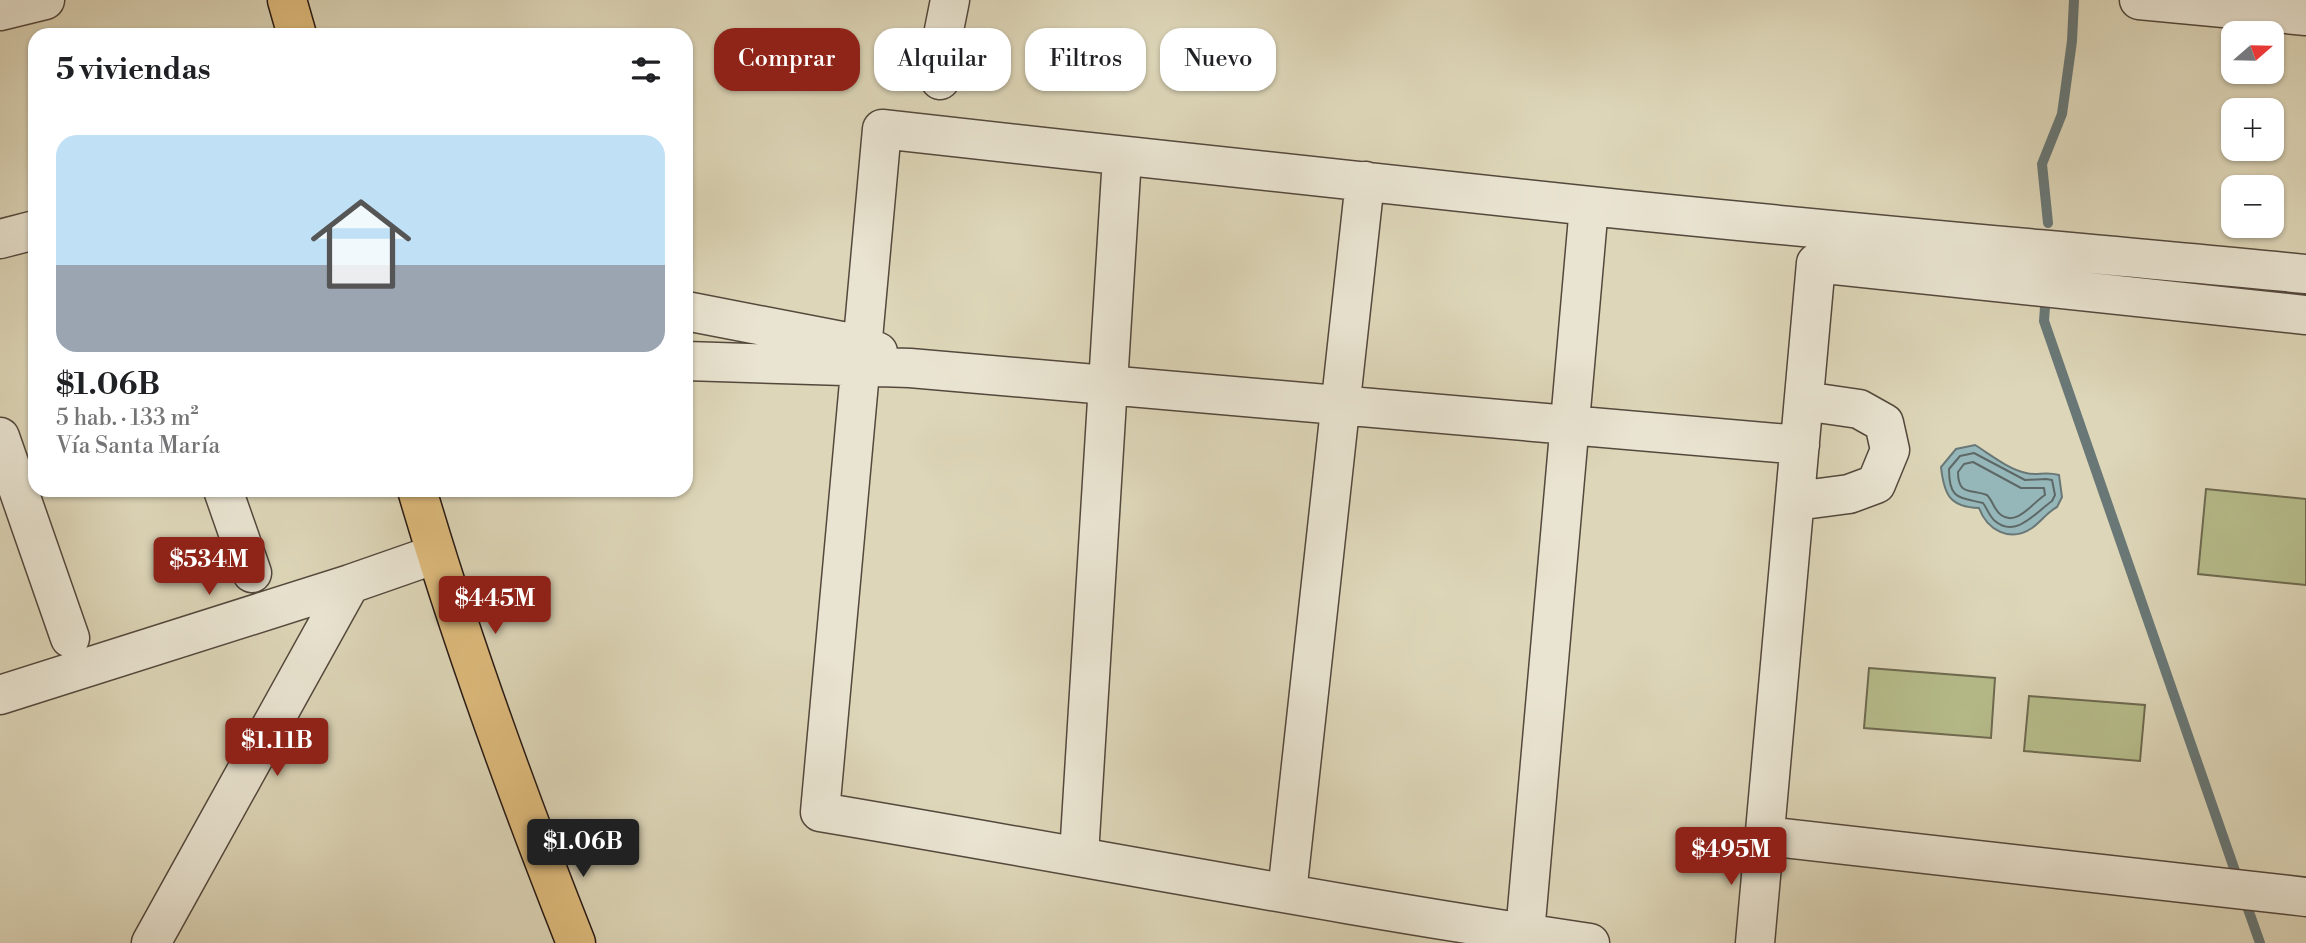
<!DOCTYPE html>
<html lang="es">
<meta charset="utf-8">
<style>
body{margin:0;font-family:"Libre Bodoni",serif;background:#f6f6f6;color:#202124;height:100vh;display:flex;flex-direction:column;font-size:26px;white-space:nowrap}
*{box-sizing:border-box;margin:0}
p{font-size:23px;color:#757577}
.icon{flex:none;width:38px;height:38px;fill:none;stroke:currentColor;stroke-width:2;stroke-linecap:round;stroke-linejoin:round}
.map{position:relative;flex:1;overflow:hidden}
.panel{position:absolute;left:28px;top:28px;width:665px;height:469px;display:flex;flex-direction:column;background:#fff;border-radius:21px;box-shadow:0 2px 5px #0004}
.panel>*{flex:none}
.banner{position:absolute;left:714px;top:28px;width:665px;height:63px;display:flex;gap:14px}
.needle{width:46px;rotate:70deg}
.fabs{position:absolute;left:2221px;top:21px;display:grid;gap:14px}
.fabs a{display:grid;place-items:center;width:63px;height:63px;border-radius:14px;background:#fff;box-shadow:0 2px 5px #0004;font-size:35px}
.price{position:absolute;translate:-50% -60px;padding:0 16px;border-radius:7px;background:#8f2418;color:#fff;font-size:23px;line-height:46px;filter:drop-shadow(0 2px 4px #0008)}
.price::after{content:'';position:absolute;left:50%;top:42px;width:21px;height:16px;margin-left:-10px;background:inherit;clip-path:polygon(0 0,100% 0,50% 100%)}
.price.on{background:#222;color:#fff}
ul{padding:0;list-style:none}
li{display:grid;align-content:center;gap:14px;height:371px;padding:0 28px}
li span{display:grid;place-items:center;height:217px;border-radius:21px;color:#555}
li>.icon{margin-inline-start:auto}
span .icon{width:126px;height:126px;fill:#fffc;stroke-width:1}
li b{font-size:30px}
h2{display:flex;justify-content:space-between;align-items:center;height:84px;padding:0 28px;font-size:30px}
.pill{padding:0 24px;border-radius:21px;background:#fff;box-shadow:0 2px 5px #0004;font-size:24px;line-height:63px}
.pill.on{background:#8f2418;color:#fff}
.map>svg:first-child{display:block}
.green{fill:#b6bc8b;stroke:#6e6a50;stroke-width:2}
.water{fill:#96b7b9;stroke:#697877;stroke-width:2}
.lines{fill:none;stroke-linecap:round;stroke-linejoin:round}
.shore{stroke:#5e6866;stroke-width:2}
.stream{stroke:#697877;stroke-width:10}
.minor-casing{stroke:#54483d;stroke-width:41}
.major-casing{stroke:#261914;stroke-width:41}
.minor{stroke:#e9e4d1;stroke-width:38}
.major{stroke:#debb7c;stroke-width:38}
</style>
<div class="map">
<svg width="2306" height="943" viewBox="0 0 2306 943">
<rect width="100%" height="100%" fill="#ddd6b8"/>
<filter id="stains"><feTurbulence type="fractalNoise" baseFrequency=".00286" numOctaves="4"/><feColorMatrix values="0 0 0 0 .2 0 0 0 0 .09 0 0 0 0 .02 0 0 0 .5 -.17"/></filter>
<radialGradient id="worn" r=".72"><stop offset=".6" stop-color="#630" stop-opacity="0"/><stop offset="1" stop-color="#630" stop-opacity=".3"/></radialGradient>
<path class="green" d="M2206,489L2306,499V585L2198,574Z
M1869,668L1995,678L1991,738L1864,728Z
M2029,696L2145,705L2140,761L2024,751Z"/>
<path class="water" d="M1975,445C1991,455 2008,469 2026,473C2037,476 2045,471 2059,475L2062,497L2057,507C2046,513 2042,521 2032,528C2010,543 1987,530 1979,508C1950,507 1944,495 1941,467L1956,449Z"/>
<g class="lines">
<path class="shore" d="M1974,453L2025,480L2046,479L2052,480L2055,495L2052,501C2036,512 2016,539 1995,521C1989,516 1987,508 1983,503C1959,497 1949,500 1949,469L1960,456Z
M1973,462L2021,488H2044L2045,495C2033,502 2017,527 2001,515C1994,510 1993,501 1987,495C1971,489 1958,496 1958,472L1964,464Z"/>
<path class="stream" d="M2048,223L2042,164L2062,114L2072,41L2074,0
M2046,293L2044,321L2235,871
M2248,909L2260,943"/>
<defs>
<path id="minor" d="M2139,0L2306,16
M0,11L45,0
M940,80L944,30L950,0
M0,239L35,230
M686,311L862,345L878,352
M686,361L910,368L1800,445
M0,437L70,638
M223,490L252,573
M1796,501L1849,494L1876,484L1890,450L1884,423L1859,409L1804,401
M0,695L350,584L436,554
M1765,836L2306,897
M1079,855L1122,157
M1287,893L1365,181
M1525,933L1589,206
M151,943L350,584
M1590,943C1333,905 1077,855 820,812L882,129C1118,155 1354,182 1590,206C1828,231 2067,251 2306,274
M1755,943L1816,263L2306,315"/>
<path id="major" d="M287,0L297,35
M417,490C462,643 517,794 576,943"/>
</defs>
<use href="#minor" class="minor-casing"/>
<use href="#major" class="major-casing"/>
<use href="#minor" class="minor"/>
<use href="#major" class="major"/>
</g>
<rect width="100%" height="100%" filter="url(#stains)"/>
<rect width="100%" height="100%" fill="url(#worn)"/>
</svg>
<div class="fabs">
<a><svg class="needle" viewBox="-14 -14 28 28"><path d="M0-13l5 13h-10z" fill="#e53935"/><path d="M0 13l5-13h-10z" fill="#757577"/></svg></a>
<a>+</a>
<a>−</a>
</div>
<b class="price" style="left:209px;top:597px">$534M</b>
<b class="price" style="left:495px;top:636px">$445M</b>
<b class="price" style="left:277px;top:778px">$1.11B</b>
<b class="price on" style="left:583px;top:879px">$1.06B</b>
<b class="price" style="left:1731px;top:887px">$495M</b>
<div class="banner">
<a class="pill on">Comprar</a>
<a class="pill">Alquilar</a>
<a class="pill">Filtros</a>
<a class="pill">Nuevo</a>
</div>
<section class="panel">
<h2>5 viviendas<svg class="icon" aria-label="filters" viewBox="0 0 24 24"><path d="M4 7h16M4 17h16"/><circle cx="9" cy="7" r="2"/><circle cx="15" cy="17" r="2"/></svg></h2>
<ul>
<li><span style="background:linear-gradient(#bfe0f5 60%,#9aa5b1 0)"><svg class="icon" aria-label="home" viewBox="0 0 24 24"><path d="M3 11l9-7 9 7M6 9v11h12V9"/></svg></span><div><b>$1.06B</b><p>5 hab. · 133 m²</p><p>Vía Santa María</p></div></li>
</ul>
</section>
</div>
